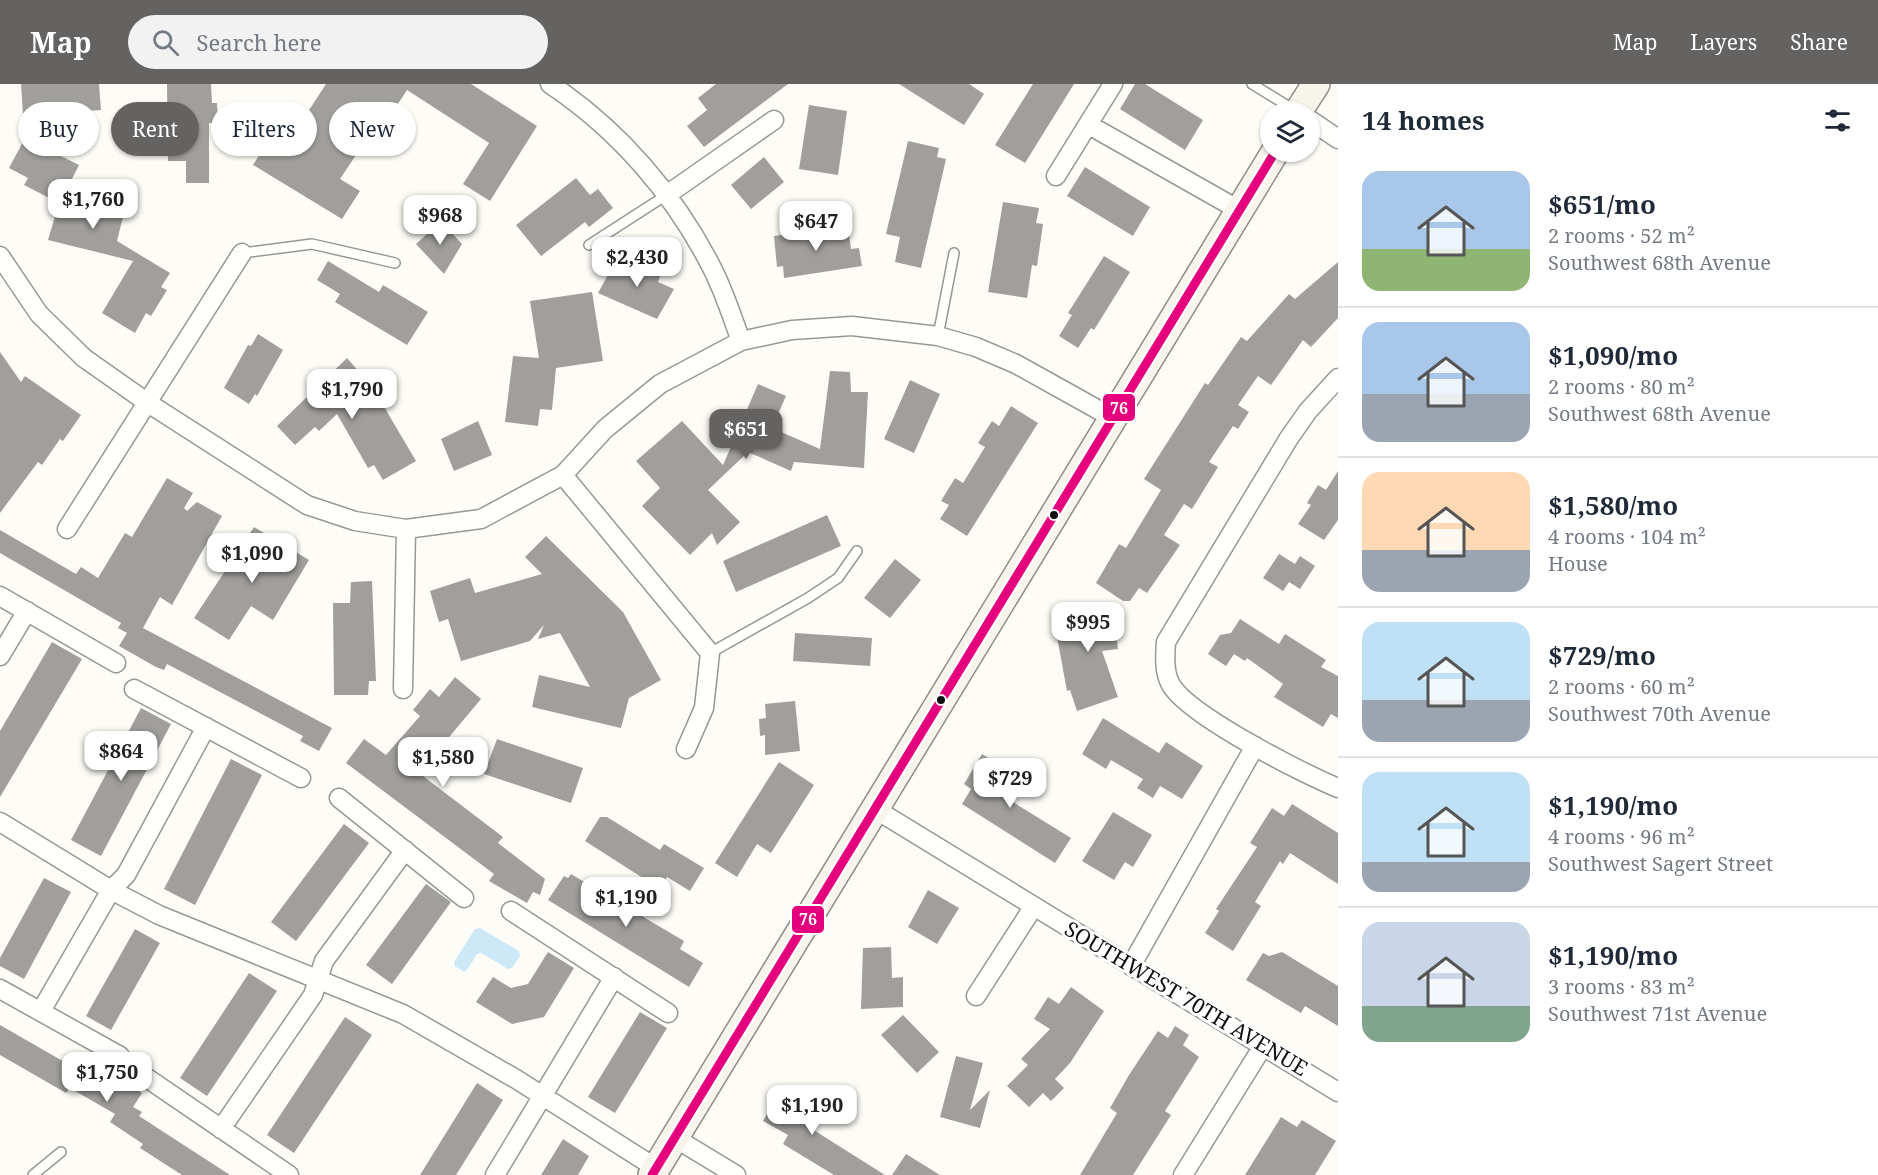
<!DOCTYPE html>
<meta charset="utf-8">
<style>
body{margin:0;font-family:"Noto Serif",serif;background:#f2f2f3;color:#1f2937;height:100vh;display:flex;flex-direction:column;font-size:22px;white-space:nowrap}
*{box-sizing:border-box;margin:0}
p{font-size:20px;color:#747a83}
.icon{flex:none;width:33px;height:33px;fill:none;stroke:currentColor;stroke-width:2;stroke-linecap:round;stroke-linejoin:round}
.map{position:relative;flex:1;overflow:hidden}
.panel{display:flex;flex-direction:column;background:#fff;width:540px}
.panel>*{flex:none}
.top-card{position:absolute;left:18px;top:18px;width:570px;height:54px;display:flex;gap:12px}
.controls{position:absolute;left:1260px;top:18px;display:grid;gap:12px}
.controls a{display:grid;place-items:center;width:60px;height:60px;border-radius:50%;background:#fff;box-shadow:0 2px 4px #0004;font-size:30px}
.price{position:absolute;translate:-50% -51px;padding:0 14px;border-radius:12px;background:#fff;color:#222;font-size:20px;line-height:39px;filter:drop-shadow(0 2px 3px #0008)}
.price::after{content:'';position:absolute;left:50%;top:36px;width:18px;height:14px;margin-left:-9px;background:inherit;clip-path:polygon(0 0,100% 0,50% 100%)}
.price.active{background:#646362;color:#fff}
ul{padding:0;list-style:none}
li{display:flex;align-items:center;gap:18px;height:150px;padding:0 24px}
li+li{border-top:2px solid #e0e1e3}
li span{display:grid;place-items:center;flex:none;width:168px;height:120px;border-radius:18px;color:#555}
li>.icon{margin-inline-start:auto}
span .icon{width:72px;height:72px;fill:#fffc;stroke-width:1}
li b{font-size:26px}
h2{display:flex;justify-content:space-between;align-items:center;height:72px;padding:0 24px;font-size:26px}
.pill{padding:0 21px;border-radius:27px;background:#fff;box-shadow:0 2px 4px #0004;font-size:21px;line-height:54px}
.pill.active{background:#646362;color:#fff}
header{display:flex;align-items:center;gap:36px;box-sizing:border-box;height:84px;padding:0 30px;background:#646362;color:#fff}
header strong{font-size:28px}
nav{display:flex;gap:33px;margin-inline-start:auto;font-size:21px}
.search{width:420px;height:54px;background:#f2f2f3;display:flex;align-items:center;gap:15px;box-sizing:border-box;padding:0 21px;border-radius:33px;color:#747a83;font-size:22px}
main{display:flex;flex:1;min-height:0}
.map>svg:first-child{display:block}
.water{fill:#cde8f7}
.building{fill:#a19f9c}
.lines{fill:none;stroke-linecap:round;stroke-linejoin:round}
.lane-casing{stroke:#979795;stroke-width:12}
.street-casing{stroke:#979795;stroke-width:21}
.secondary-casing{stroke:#8e8d8b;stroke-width:30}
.lane{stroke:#fffffe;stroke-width:9}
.street{stroke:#fffffe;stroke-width:18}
.secondary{stroke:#f6f4eb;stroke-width:27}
.bus-1-casing{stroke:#fff;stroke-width:14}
.bus-1{stroke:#e5007d;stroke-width:9}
.bus-dot{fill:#111;stroke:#fff;stroke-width:2}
.labels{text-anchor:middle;stroke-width:6;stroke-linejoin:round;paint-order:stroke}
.street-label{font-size:21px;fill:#111;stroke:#fff}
.line-badge{stroke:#fff;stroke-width:2}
.badge-label{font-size:16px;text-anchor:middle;font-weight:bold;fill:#fff}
</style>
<header>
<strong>Map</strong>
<div class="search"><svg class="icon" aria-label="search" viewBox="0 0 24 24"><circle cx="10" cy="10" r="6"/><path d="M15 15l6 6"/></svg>Search here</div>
<nav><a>Map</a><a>Layers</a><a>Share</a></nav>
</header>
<main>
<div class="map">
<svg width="1338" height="1091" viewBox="0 0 1338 1091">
<rect width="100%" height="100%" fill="#fdfcf7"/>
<path class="water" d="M480,844L519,867L520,872L512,884L508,885L481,869L477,870L467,886L464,888L455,882L454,878L475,845Z"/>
<path class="building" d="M21,0H99L101,26L23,31Z
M167,0H211L212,19H217L218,39H209V99H186V77H168Z
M326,0H471L537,42L490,117L463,100L489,59L407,6L394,26L388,23L340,95L360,107L342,135L253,81L260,70L251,64L263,44L287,60Z
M716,0H788L704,63L687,42L707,26L698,14Z
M899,0H969L984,10L964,41Z
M1033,0H1074L1025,79L995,61Z
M1135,0H1145L1203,36L1185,66L1120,25Z
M809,21L847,27L838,91L799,85Z
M25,54L79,81L70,99L128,113L117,157L170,189L161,203L167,206L151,232L146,229L135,249L102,229L133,177L48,156L59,119L24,101L28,94L9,84Z
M908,57L939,64L937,73L946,75L921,184L895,178L900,153L886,150Z
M764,73L784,98L751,125L731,101Z
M1085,83L1150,123L1133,152L1067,112Z
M576,94L590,111L598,105L613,124L589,143L585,138L541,172L516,141Z
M1003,118L1039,124L1036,139L1043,140L1037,182L1032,181L1027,214L988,208Z
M441,137L462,160L444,190L416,160Z
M848,142L851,165L859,164L862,182L784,194L783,182L777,183L774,152Z
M1104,172L1130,188L1094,246L1091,244L1078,264L1059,252L1072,231L1068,229Z
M636,176L662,187L658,198L674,205L657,235L598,209L615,178L632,185Z
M328,177L379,208L383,201L428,228L407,261L335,218L340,210L317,196Z
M1338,178V234L1311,263L1303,256L1271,301L1258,292L1238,321L1249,328L1238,345L1233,342L1209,378L1218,383L1192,425L1184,420L1164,451L1180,461L1147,509L1139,504L1130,517H1123L1096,499L1119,460L1126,464L1161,406L1144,395L1205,299L1208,301L1241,253L1247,257L1289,210L1295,215Z
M592,208L603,277L556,284L552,326L540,325L538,342L505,338L513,272L539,274L530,217Z
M258,250L283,266L257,312L255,310L249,320L224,304L248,261L251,262Z
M0,268L21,298L25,292L81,331L63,357L60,355L42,381L38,378L0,429Z
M347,274L373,304L416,377L383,396L374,381L368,384L337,330L319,347L315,343L295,361L277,342Z
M830,287L850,288L851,308H868L864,384L794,378L791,387L748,368L708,406L740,438L717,461L712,449L690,471L642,422L660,404L636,377L682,337L723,381L758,300L786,312L772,344L820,365Z
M910,296L940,310L914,369L884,355Z
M1011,322L1038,339L967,452L940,435L949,421L941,417L955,394L963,399L985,363L978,359L992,337L999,342Z
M478,337L492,371L454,387L441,355Z
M1338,387V436L1324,456L1298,440L1311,421L1307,419L1318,401L1326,406Z
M167,394L193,409L184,424L187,427L197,418L222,432L172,521L160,513L143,544L332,644L319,667L300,657L303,652L167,580L164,586L156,583L119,562L127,549L118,544L121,539L0,469V446L76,490L81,483L98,494L125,449L132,453Z
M827,431L841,462L736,508L723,477Z
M254,443L309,476L273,536L251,522L229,556L194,534Z
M546,452L623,528L661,596L629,614L621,644L532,623L539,591L590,603L560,549L538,555L544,541L530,557L461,577L448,535L439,538L430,507L470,494L475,509L542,490L525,473Z
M1279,470L1295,480L1300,472L1315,482L1300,505L1289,498L1283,507L1263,494Z
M895,475L921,496L890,534L864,514Z
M372,497L376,597H369L368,611H334L333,519H350L351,498Z
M1112,518L1118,565L1102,567L1118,613L1077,627L1070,606L1067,607L1055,542L1065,541L1063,524Z
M1240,535L1279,560L1285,550L1326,576L1321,583L1338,592V634L1331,630L1323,643L1274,613L1283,600L1247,574L1245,577L1234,570L1226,582L1208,570L1220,551L1231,549Z
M795,549L872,554L870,582L793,577Z
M52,558L82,575L0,713V647Z
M455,593L481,615L419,689L503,753L498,759L545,795L540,811L533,808L527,819L489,797L494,790L346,679L364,655L386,671L420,632L413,626L430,605L439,613Z
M795,617L800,667L765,671V651L760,652L759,635L766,634L765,620Z
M141,624L171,640L101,772L71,756Z
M1103,634L1159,669L1166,658L1203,682L1182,715L1160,702L1153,714L1137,704L1143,695L1111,676L1106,685L1082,670Z
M497,655L583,684L571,719L484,690Z
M982,670L1017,692L1013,698L1020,702L1011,717L1071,754L1055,779L962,720L971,705L964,700Z
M231,675L262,691L195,821L164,805Z
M779,678L814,701L771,769L757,760L737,793L715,779Z
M1292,720L1338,749V800L1290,769L1283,780L1280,777L1255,818L1261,822L1233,867L1205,849L1219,827L1216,825L1257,763L1250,759L1272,724L1284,732Z
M1113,728L1152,751L1133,783L1125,778L1114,796L1082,777Z
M600,733H607L660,766L664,760L704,784L690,807L667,793L660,805L585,757Z
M344,740L369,759L296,857L271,838Z
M571,790L684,857L680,865L703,879L689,903L548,816L564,792L568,794Z
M44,794L71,808L24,895L0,882V874Z
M426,800L451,818L392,900L366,881Z
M928,806L959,824L937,860L908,843Z
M135,845L160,859L111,946L86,932Z
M891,863L892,894L903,893V923L861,925L863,864Z
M548,868L574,884L544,933L512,940L476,918L493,893L511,904L528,900Z
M1282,868L1338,902V942L1305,922L1301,929L1246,896L1263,869L1269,872Z
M249,889L277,907L207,1012L180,994Z
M1071,903L1104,927L1070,979L1055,995L1064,1004L1051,1017L1043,1009L1029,1023L1007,1002L1028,981L1021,975L1050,945L1034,935L1048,913L1059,920Z
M640,928L667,944L615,1029L588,1013Z
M903,931L939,968L917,989L881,951Z
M345,933L372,951L294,1069L267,1051Z
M0,941L94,995L97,989L105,993L109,987L142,1009L133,1023L142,1028L139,1032L230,1091H182L140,1064L143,1060L110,1038L115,1030L70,1004L66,1009L0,971Z
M1175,942L1189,951L1183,961L1199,973L1165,1027L1171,1031L1133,1091H1080L1117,1029L1110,1024L1129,991L1158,947L1168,954Z
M956,972L983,979L970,1026L990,1006L980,1044L940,1033Z
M477,999L503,1016L456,1091H420Z
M783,1002L820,1024L818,1028L821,1030L812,1045L885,1091H834L783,1060L788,1051L763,1037Z
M1281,1033L1297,1043L1302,1036L1336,1057L1315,1091H1245Z
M563,1055L589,1072L578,1091H541Z
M906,1070L940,1091H892Z"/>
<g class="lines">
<defs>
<path id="lane" d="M1252,0L1296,27
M589,161L668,110
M242,169L312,160L395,179
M938,252L954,169
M710,569L808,514L838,494L857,467
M33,1091L61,1068"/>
<path id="street" d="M550,0C619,46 675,111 712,184C724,207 732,233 741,257
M1310,36L1338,55
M1089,41L1239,126
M1056,92L1113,0
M668,110L774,36
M0,172L39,230L84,274L148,319L307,421L355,437L406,445L481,435L563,391L605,345L660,300L741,257L792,246L852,242L938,252L976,263L1016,280L1113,334
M1338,294L1308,327L1289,354L1166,558C1165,572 1164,587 1170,599C1185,630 1304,690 1338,704
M563,391L710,569L704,624L686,665
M67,445L242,169
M0,512L116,579
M0,572L27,527
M134,605L301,694
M403,605L406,445
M339,714L464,814
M875,725L1338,1008
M0,738L111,806L159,831L403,930L516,995L656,1084
M511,827L668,929
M1131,882L1255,662
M0,905L120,972
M976,912L1034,822
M41,927L111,806L126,791L206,643
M147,994L289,1091
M221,1045L313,911L324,877L405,766
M675,1054L736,1091
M495,1091L614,893
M1183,1091L1263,962"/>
<path id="secondary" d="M1298,28L1316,0
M652,1091L1275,68"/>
</defs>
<use href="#lane" class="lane-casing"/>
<use href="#street" class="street-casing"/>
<use href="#secondary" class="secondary-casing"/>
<use href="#lane" class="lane"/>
<use href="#street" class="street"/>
<use href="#secondary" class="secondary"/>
<defs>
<path id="bus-1" d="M652,1091L1275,68"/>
</defs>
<use href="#bus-1" class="bus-1-casing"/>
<use href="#bus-1" class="bus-1"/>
</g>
<g class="bus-dot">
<circle cx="1054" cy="431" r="5"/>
<circle cx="941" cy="616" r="5"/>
</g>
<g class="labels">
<g class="street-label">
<text transform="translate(1186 915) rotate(31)" y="7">SOUTHWEST 70TH AVENUE</text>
</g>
</g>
<g class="line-badge">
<rect x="1102" y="309" width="34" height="29" rx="6" fill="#e5007d"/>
<rect x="791" y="821" width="34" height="29" rx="6" fill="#e5007d"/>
</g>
<g class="badge-label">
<text x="1119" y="330">76</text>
<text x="808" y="841">76</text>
</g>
</svg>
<div class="controls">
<a><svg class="icon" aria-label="layers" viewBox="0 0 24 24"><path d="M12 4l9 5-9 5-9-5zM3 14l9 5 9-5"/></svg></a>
</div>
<b class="price" style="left:93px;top:146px">$1,760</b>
<b class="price" style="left:440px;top:162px">$968</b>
<b class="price" style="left:816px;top:168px">$647</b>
<b class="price" style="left:637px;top:204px">$2,430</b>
<b class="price" style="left:352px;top:336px">$1,790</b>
<b class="price active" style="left:746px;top:376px">$651</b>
<b class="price" style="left:252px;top:500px">$1,090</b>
<b class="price" style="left:1088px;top:569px">$995</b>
<b class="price" style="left:121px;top:698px">$864</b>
<b class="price" style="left:443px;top:704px">$1,580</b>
<b class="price" style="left:1010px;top:725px">$729</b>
<b class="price" style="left:626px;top:844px">$1,190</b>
<b class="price" style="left:107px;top:1019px">$1,750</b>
<b class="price" style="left:812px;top:1052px">$1,190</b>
<div class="top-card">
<a class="pill">Buy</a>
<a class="pill active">Rent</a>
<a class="pill">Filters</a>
<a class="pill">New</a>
</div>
</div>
<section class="panel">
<h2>14 homes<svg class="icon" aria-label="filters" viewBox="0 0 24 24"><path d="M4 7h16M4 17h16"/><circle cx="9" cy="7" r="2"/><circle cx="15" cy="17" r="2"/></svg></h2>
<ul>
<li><span style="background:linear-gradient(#a9c7e8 65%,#8fb573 0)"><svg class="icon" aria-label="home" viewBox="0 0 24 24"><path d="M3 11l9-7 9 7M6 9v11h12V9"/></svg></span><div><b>$651/mo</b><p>2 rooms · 52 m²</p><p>Southwest 68th Avenue</p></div></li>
<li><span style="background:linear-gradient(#a9c7e8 60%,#9aa5b1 0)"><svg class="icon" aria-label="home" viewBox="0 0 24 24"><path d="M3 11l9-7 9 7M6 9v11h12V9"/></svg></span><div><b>$1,090/mo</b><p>2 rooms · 80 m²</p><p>Southwest 68th Avenue</p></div></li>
<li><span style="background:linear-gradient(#ffd9b3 65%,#9aa5b1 0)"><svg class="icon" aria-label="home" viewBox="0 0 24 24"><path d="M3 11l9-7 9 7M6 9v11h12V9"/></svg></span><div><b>$1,580/mo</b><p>4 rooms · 104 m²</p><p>House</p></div></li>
<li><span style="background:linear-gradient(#bfe0f5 65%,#9aa5b1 0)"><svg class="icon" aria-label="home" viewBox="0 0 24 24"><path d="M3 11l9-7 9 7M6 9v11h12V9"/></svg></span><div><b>$729/mo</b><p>2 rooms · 60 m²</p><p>Southwest 70th Avenue</p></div></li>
<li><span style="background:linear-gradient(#bfe0f5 75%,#9aa5b1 0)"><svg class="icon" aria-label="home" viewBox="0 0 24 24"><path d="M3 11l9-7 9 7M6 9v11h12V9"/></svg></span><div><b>$1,190/mo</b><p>4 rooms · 96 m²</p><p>Southwest Sagert Street</p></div></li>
<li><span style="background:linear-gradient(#c9d6e8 70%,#7fa58c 0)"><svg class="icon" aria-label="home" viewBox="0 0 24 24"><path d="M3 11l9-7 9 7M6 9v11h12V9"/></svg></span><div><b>$1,190/mo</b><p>3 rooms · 83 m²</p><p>Southwest 71st Avenue</p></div></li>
</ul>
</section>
</main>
